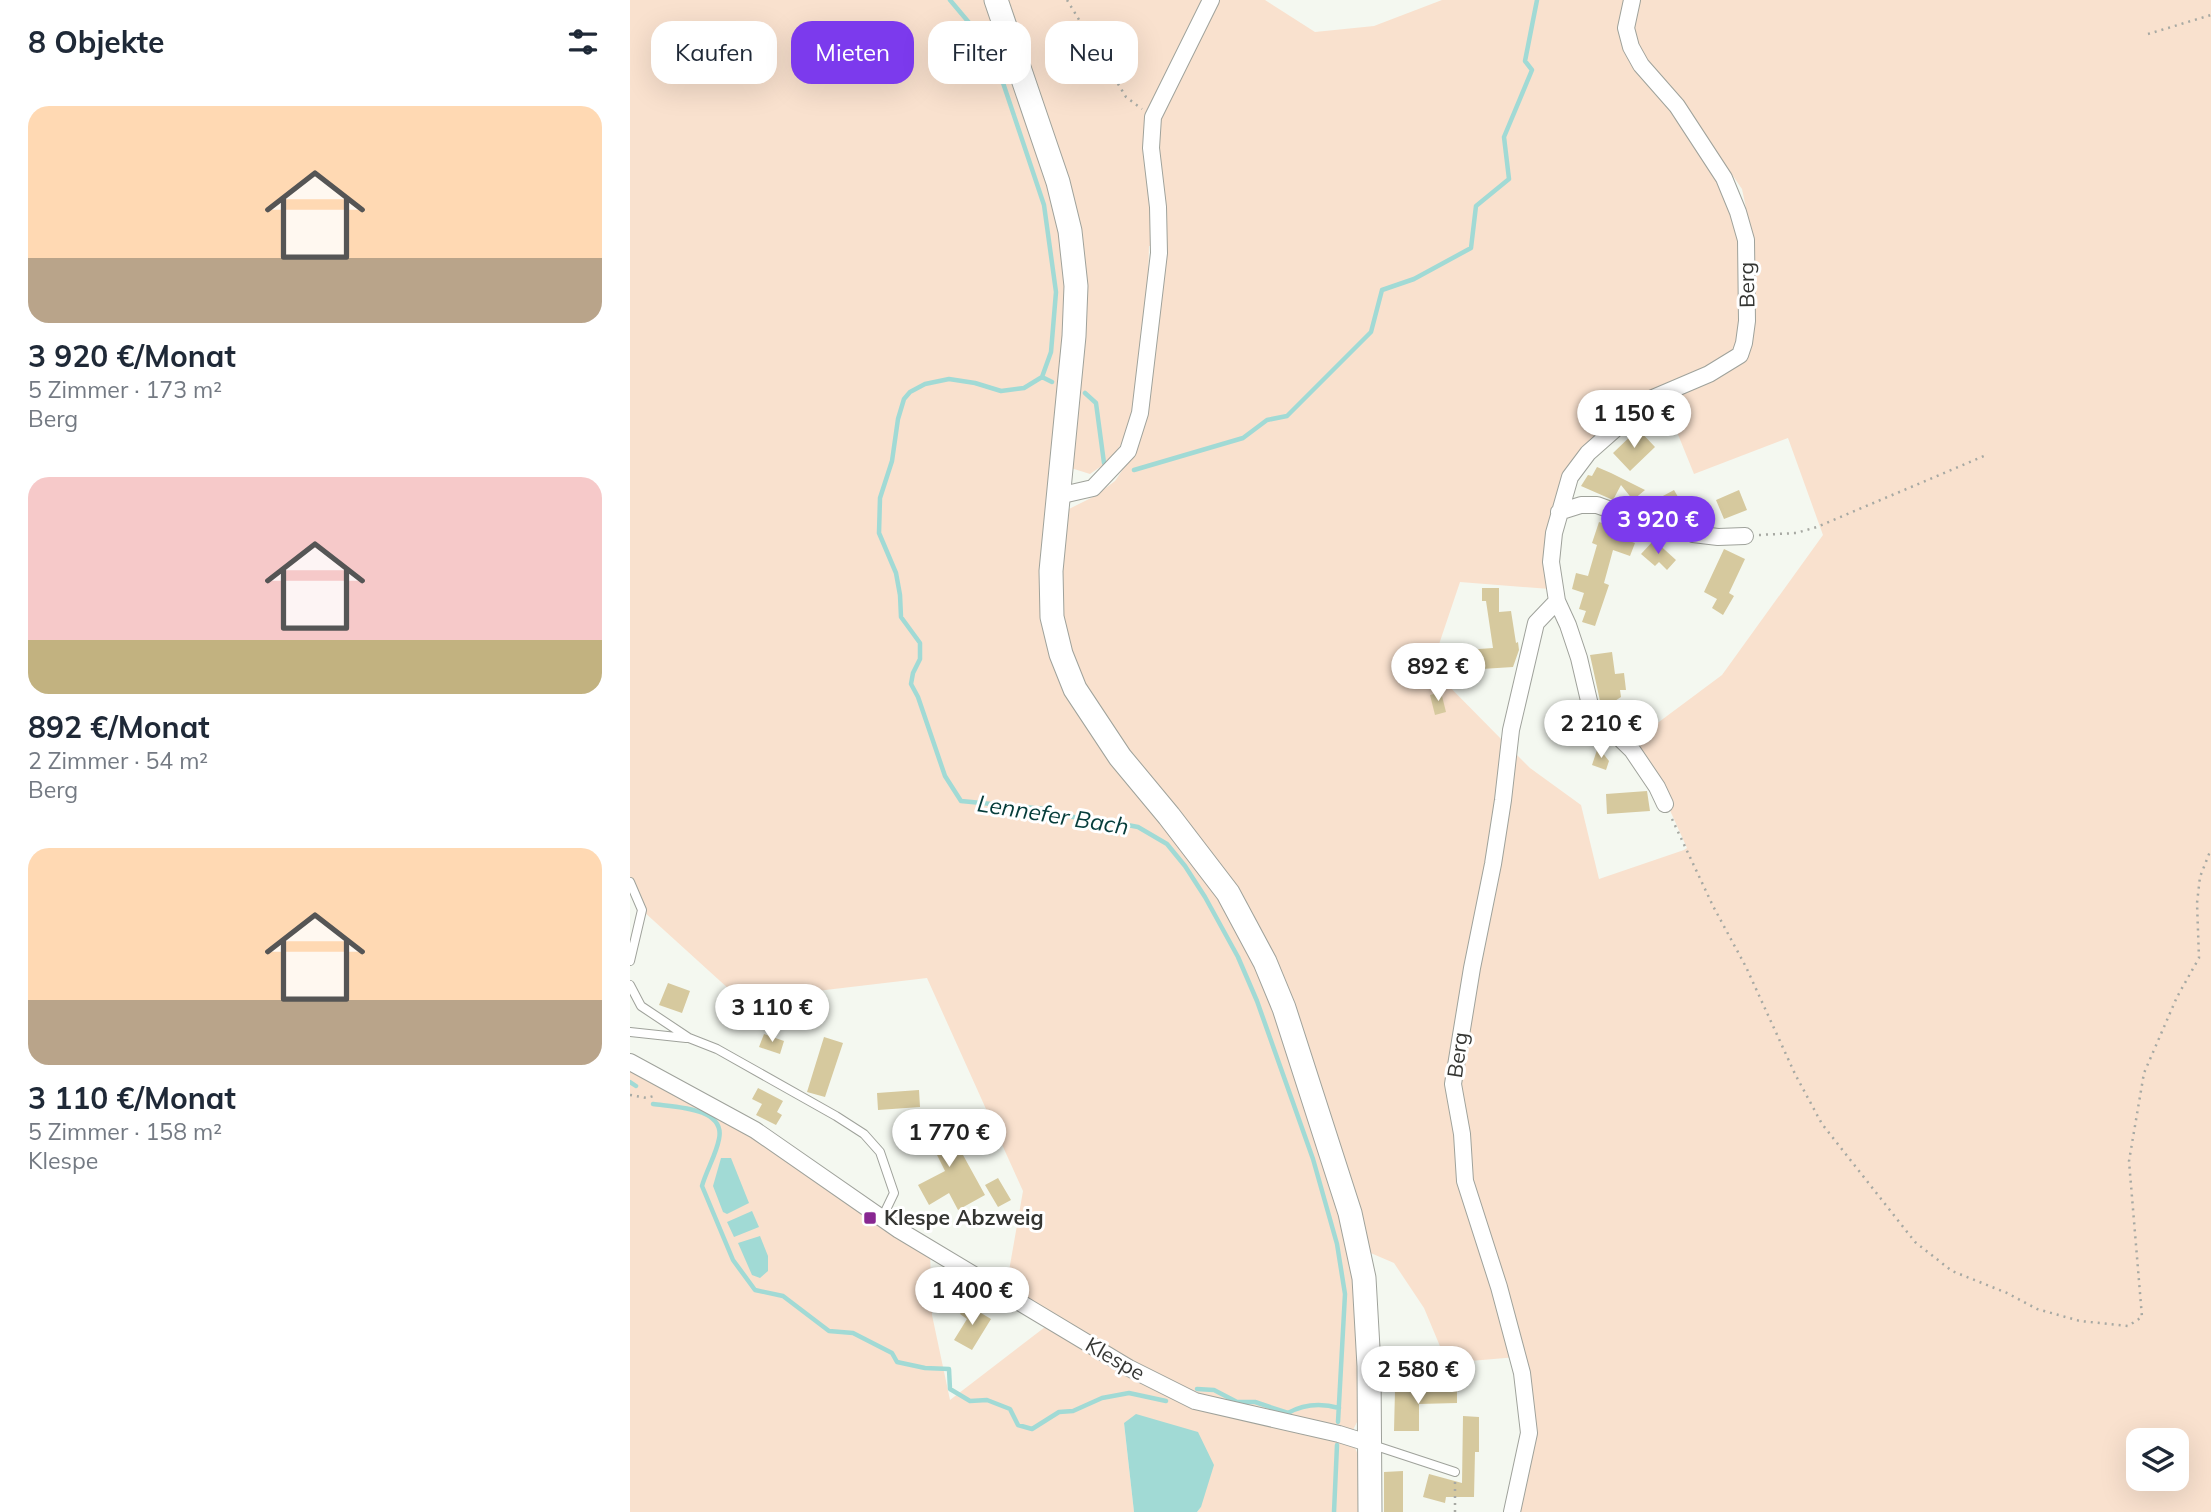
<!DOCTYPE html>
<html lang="de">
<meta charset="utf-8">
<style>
body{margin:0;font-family:Mulish,sans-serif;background:#f6f6f7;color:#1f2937;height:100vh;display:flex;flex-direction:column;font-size:26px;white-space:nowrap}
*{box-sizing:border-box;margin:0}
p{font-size:23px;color:#747a83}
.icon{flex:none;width:38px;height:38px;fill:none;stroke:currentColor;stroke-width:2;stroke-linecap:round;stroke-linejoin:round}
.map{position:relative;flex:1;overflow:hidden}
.side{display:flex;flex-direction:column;background:#fff;width:630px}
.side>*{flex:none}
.top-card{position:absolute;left:21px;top:21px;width:665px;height:63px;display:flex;gap:14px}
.buttons{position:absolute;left:1496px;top:1428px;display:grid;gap:14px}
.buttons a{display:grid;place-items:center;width:63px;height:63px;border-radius:14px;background:#fff;box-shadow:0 7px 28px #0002;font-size:35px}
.price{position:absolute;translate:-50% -60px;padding:0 16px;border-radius:24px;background:#fff;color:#222;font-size:23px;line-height:46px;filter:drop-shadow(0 2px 4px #0008)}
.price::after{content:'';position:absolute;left:50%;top:42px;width:21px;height:16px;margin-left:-10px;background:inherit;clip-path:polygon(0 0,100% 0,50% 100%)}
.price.on{background:#7c3aed;color:#fff}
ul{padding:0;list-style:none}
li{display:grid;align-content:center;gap:14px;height:371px;padding:0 28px}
li span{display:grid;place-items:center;height:217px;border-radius:21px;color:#555}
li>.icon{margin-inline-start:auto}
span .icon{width:126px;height:126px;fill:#fffc;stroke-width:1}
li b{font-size:30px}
h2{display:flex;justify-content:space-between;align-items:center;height:84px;padding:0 28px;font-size:30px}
.tag{padding:0 24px;border-radius:21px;background:#fff;box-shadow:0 7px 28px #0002;font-size:24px;line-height:63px}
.tag.on{background:#7c3aed;color:#fff}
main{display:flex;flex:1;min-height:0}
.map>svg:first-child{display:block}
.green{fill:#f9e1ce;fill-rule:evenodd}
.water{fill:#a1dad5}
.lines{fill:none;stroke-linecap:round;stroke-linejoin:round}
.stream{stroke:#a1dad5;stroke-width:4.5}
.building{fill:#d6c99e}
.service-casing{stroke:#9fa29b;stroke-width:10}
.minor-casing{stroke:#9fa29b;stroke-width:18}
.secondary-casing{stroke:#9fa29b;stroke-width:25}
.path{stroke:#a7a9a3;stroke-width:2.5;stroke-dasharray:2 5;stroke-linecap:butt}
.service{stroke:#fff;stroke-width:8}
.minor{stroke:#fff;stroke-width:16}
.secondary{stroke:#fff;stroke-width:23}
.poi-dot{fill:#882791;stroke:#fff;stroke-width:2.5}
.labels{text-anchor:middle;stroke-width:6;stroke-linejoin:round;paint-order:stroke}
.street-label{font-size:21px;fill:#353633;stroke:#fff}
.poi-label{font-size:21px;font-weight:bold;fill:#353633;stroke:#fff;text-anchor:start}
.water-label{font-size:23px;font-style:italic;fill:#053c3a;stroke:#fff}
</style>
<main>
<section class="side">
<h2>8 Objekte<svg class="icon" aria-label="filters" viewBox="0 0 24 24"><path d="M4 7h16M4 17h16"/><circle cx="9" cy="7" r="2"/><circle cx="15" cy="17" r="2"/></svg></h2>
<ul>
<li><span style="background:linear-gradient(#ffd9b3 70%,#b9a48a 0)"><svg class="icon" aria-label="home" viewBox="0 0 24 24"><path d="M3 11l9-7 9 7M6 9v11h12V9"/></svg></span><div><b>3 920 €/Monat</b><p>5 Zimmer · 173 m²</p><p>Berg</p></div></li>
<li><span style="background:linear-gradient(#f6c9c9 75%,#c2b280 0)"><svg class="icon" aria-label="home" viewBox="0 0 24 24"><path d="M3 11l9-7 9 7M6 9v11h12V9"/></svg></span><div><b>892 €/Monat</b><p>2 Zimmer · 54 m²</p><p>Berg</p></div></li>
<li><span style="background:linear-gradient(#ffd9b3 70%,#b9a48a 0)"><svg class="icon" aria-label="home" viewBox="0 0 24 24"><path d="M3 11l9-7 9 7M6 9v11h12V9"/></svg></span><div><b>3 110 €/Monat</b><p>5 Zimmer · 158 m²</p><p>Klespe</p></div></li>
</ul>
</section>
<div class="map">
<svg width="1581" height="1512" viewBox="0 0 1581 1512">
<rect width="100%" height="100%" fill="#f4f8f0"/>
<path class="green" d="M0,0H635L685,32L744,26L812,0H998L993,30L1073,151L1109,224L1114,284L1107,353L1015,398L984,418L960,441L942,465L920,589L830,582L801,668L876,744L870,807L822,1049L839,1190L887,1357L817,1363L794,1308L764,1263L736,1251L660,1000L446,677L430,609L435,511L465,496L485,481L506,450L536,245L519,246L517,322L504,426L480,460L460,474L441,468L427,407L431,678L596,907L646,1007L726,1275L730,1416L723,1430L606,1408L528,1380L376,1288L393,1191L297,978L111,1000L13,911L0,880Z
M1008,0H1581V1512H884L903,1434L852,1227L827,1092L881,749L900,768L951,805L969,879L1054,850L1057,848L1029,786L1002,742L1092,675L1193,535L1158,438L1064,474L1032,395L1112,359L1121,232L1112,189L1076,137L1013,61L1000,28ZM1508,1440H1547V1479H1508Z
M0,1069L54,1101L109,1118L300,1251L302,1315L320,1400L419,1324L522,1384L724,1445L730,1460V1512H567L571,1507L494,1423L504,1512H0Z"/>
<path class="water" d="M91,1158H101L119,1203L97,1214L93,1212L83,1186Z
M122,1211L129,1227L104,1237L97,1222Z
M130,1236L138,1256V1271L130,1278L122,1275L108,1243Z
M506,1414L568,1432L584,1465L571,1507L567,1512H504L494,1423Z"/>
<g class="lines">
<path class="stream" d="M320,0L362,50L414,205L426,292L421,352L412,377L394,388L371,391L345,383L319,379L295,384L280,392L274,399L268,419L262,461L250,498L249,533L266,573L270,595L271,617L290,643V659L283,673L281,684L288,697L315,776L331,801L415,809L434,816L471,820L508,827L537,844L555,866L575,897L608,957L627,1001L683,1159L707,1244L715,1294L708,1422
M412,377L422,382
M455,393L466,403L474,463
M504,470L613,438L637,420L657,416L741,332L752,290L784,279L841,248L846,206L879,179L874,137L902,70L895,61L907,0
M0,1082L6,1086
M23,1104C43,1107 96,1107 89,1139C86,1155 76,1171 72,1186L103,1260L125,1290L153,1296L199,1331L223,1333L262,1353L267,1362L295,1368L319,1369L320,1389L340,1401L357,1400L380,1409L388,1425L402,1429L429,1412L443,1411L472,1398L499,1393L536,1401
M567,1389L584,1390L607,1402H625L658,1413C674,1404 691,1403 709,1408
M704,1512L707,1445"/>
</g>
<path class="building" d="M1008,429L1025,447L1000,471L983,453Z
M967,467L981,473L1015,490L1003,500L991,485L983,500L951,486L958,475L962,476Z
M1044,490L1051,502L1038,510L1031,497Z
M1109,490L1117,510L1094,519L1086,500Z
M969,522L990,529L988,537L1005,543L1000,556L983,550L974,583L979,585L965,626L952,622L956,611L949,609L954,593L942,589L946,573L958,576L967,545L962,543Z
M1024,540L1046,560L1037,570L1029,562L1025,566L1011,554Z
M1094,549L1115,559L1099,593L1104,596L1093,615L1082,608L1087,599L1074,592Z
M852,588H869V612L881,611L886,643L888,642L889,650L883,667L836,670L835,650L863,648L856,601H852Z
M982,652L985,674L994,673L996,690H990L991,697L974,708L970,701L960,655Z
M811,692L816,712L805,715L800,695Z
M940,716H945L951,725L939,734L931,723Z
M968,747L979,761L976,770L962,765Z
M1017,791L1020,811L977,814L976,794Z
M38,983L60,991L52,1013L29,1005Z
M134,1034L154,1041L150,1054L129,1047Z
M194,1037L213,1043L195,1097L177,1092Z
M128,1088L153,1101L147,1112L152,1115L146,1125L126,1115L132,1104L122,1099Z
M289,1090L290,1107L248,1110L247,1093Z
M305,1112L314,1151L336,1140L341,1152L333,1155L355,1195L328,1210L319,1193L299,1205L288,1185L315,1171L301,1143L294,1145L287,1117Z
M368,1178L381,1200L368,1207L355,1185Z
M336,1304L361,1319L342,1350L324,1340L337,1319L330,1314Z
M807,1388H827V1403L789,1404V1431H764L765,1390L807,1391Z
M833,1416L849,1417V1452H845L844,1497H816L815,1503L793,1497L799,1474L832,1483Z
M773,1471V1512H754V1472Z"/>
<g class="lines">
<defs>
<path id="service" d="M0,882L12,910L0,961
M0,985L11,1006L59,1038L87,1049L206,1116L234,1134L250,1152L264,1193L252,1218
M0,1032L56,1038
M743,1445L825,1472"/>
<path id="minor" d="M1002,0L996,28L1001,47L1011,65L1047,106L1094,178L1108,212L1116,240L1117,321L1114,343L1110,355L1079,374L1018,400L958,453L940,477L924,533L921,562L927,601L938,625L949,658L960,705L967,716L1002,750L1027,787L1035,804
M428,496L463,488L498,451L510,413L529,253L528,207L521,148L523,117L581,0
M929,512L951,505H967L989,513L1009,525L1027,527L1048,525L1063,534L1088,537L1115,536
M0,1062L125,1130L269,1230L499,1368L565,1401L709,1434L741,1444
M882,1512L899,1433L892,1373L869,1287L835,1181L832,1134L823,1084L842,968L863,864L873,800L881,730L906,623L927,601"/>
<path id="secondary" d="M366,0L428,182L440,231L446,286L444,336L421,571L422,617L431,654L445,689L490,757L539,816L598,893L635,962L654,1008L720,1213L734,1278L739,1366L740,1512"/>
</defs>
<use href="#service" class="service-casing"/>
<use href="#minor" class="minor-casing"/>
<use href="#secondary" class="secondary-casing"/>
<path class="path" d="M437,0L496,97L512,109
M1518,34L1581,15
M1129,535L1166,533L1187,527L1354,456
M1042,819L1083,906L1116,967L1165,1074L1192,1124L1285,1242L1322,1271L1377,1293L1407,1309L1450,1321L1498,1326L1512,1317L1499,1161L1514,1073L1547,997L1569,958L1567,903L1570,877L1581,849
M0,1095L17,1098L27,1095
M825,1482V1512"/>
<use href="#service" class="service"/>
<use href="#minor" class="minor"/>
<use href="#secondary" class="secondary"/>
</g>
<rect class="poi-dot" x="233" y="1211" width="14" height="14" rx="3.5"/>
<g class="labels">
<g class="street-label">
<text transform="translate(1117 285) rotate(-91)" y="7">Berg</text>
<text transform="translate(828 1055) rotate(-82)" y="7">Berg</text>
<text transform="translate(485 1359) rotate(30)" y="7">Klespe</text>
</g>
<g class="poi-label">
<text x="254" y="1225">Klespe Abzweig</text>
</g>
<g class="water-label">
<text transform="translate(423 815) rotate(9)" y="8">Lennefer Bach</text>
</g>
</g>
</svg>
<div class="buttons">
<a><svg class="icon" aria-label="layers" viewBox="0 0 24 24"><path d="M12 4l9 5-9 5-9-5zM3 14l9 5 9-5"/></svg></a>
</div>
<b class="price" style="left:1004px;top:450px">1 150 €</b>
<b class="price on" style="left:1028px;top:556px">3 920 €</b>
<b class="price" style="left:808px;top:703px">892 €</b>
<b class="price" style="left:971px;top:760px">2 210 €</b>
<b class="price" style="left:142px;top:1044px">3 110 €</b>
<b class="price" style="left:319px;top:1169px">1 770 €</b>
<b class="price" style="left:342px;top:1327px">1 400 €</b>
<b class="price" style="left:788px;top:1406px">2 580 €</b>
<div class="top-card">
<a class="tag">Kaufen</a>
<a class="tag on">Mieten</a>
<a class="tag">Filter</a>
<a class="tag">Neu</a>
</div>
</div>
</main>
